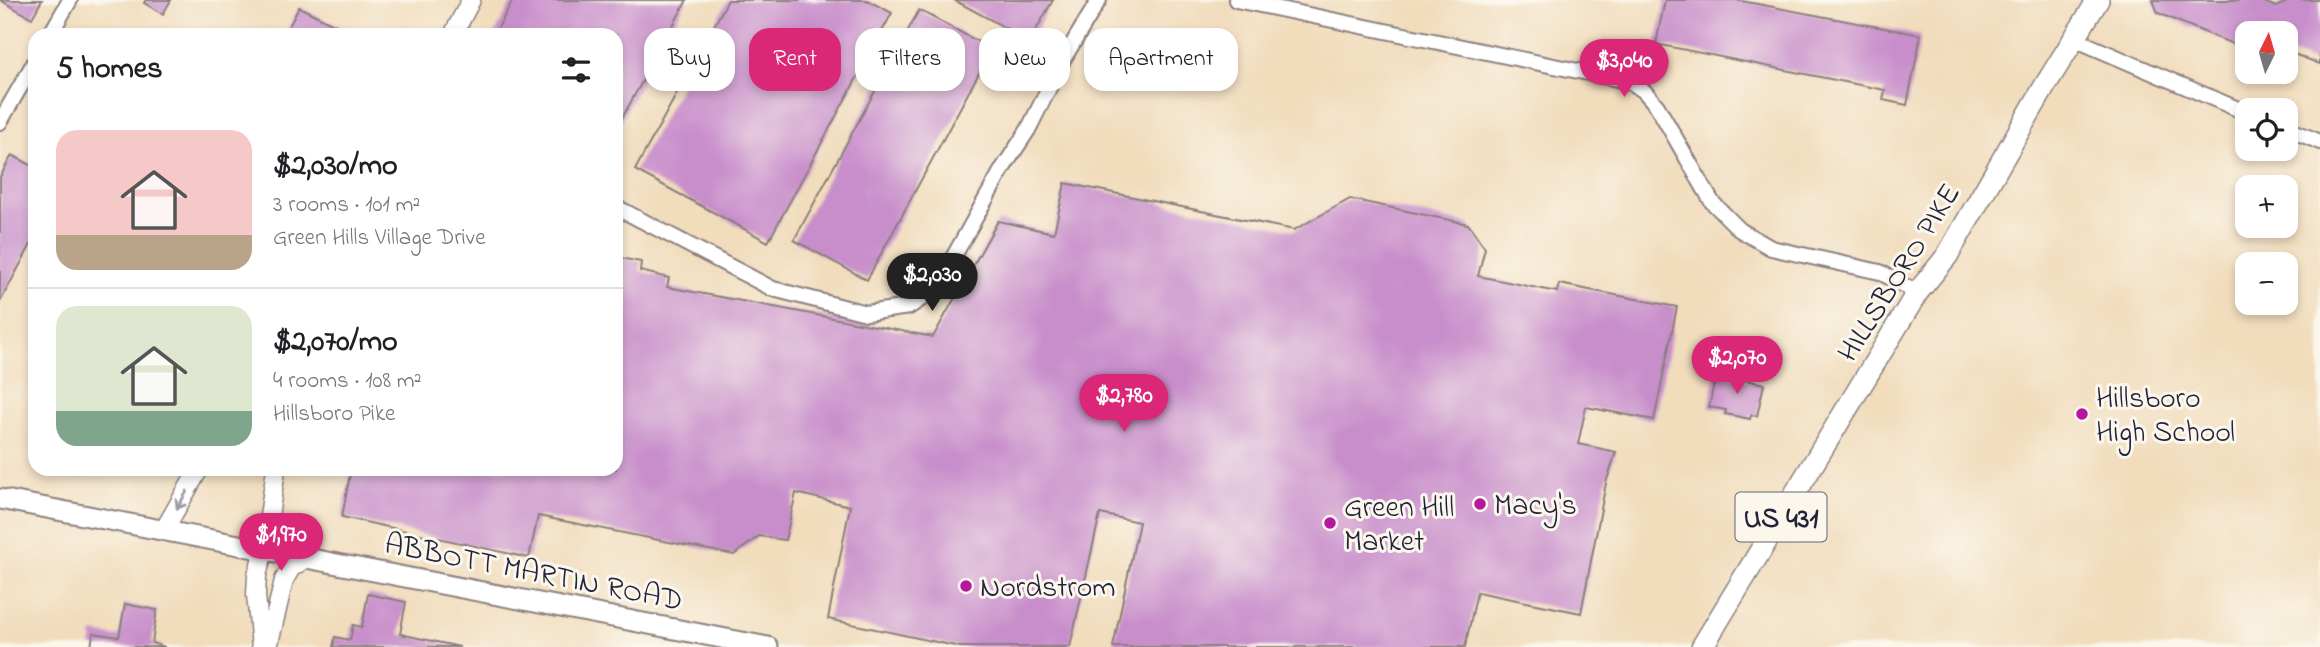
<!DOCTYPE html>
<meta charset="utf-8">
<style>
body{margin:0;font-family:"Indie Flower",sans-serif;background:#f6f6f6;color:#202124;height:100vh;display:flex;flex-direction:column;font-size:26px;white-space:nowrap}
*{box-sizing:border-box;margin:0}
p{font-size:23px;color:#757577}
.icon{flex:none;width:38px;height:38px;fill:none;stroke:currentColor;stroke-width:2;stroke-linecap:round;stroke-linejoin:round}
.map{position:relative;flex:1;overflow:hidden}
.panel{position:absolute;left:28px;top:28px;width:595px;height:448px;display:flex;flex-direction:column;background:#fff;border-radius:21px;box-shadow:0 4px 10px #0003}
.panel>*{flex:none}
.guide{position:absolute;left:644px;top:28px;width:665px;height:63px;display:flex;gap:14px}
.needle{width:46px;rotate:5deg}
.controls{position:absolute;left:2235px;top:21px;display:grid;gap:14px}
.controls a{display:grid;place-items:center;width:63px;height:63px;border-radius:14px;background:#fff;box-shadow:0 4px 10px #0003;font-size:35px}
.price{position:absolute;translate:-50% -60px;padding:0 16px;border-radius:24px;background:#db2777;color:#fff;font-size:23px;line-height:46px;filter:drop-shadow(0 2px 4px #0008)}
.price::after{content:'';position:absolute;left:50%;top:42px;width:21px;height:16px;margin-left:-10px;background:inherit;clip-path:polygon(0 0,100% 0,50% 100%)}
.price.current{background:#222;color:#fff}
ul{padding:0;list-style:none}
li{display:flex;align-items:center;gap:21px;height:175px;padding:0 28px}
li+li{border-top:2px solid #e0e0e0}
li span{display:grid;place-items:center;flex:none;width:196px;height:140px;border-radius:21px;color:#555}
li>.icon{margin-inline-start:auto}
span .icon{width:84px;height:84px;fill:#fffc;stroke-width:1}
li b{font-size:30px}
h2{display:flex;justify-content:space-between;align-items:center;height:84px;padding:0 28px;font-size:30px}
.tag{padding:0 24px;border-radius:21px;background:#fff;box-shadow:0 4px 10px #0003;font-size:24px;line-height:63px}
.tag.current{background:#db2777;color:#fff}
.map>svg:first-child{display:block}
.building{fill:#c88ecb}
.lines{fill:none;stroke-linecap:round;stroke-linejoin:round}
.minor-casing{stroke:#8a7f7c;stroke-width:18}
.tertiary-casing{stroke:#8a7f7c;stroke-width:21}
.secondary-casing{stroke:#8a7f7c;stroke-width:23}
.primary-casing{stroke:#8a7f7c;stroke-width:24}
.minor{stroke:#fff;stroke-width:14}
.tertiary{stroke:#fff;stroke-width:18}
.secondary{stroke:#fff;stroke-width:19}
.primary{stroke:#fff;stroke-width:21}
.oneway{stroke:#9c9ca7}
.poi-dot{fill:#b5179e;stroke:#fbf7ec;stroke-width:2.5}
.labels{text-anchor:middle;stroke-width:6;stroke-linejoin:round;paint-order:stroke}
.shield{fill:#fbf7ec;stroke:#636270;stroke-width:2}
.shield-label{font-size:28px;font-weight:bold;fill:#22223b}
.street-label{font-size:30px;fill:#22223b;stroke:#fbf7ec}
.poi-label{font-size:30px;fill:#22223b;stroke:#fbf7ec;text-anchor:start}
</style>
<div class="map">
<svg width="2320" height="647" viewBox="0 0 2320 647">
<rect width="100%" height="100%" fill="#fbf7ec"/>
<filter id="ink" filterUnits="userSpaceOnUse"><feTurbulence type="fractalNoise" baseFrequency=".0143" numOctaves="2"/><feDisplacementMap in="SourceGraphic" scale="14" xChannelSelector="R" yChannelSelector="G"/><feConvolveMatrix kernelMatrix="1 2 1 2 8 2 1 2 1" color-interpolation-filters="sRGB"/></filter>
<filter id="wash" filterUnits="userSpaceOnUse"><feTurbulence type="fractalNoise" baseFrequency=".00686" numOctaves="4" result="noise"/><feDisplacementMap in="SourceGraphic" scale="28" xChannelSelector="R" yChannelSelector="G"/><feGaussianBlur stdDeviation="1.57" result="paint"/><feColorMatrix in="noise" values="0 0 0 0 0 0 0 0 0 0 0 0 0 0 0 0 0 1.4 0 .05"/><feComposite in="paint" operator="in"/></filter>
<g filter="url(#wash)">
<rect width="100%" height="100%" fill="#f1dcbc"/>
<g id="blocks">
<path class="building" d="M0,0H42L32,18Z
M146,0H171L163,14L144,3Z
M513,0H687L616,129V35H494Z
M728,0H867L892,13L768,242L635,170Z
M954,0H1053L1030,41Z
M1665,0H1736L1921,35L1907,105L1883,100L1885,90L1656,44Z
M2153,0H2259L2276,7L2291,0H2320V64L2286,51V33H2247V50L2158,13Z
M299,7L356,35H292L286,32Z
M919,10L992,49L867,280L794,240Z
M12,155L35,167V237L0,302V177Z
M1065,183L1294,230L1350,199L1468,224L1485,248L1478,276L1557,292L1559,284L1677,307L1654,420L1586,407L1578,444L1616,452L1606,483L1581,613L1477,592L1465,647H1113L1139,522L1100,514L1070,647H960L828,619L850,506L796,493L785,540L759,536L734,555L538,516L529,558L342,517L351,469H616V257L641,262L640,271L669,278L667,287L933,337L998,221L1054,233Z
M1716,374L1764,384L1757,416L1751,415L1750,419L1725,414L1726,410L1709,407Z
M368,594L406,602L400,634L460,647H333L335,637L350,640L353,625L362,627Z
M125,604L157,610L152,643L165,647H91L93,633L119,637Z"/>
</g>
</g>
<g filter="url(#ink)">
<use href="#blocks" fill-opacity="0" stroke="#8a7f7c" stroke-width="2"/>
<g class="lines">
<defs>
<path id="minor" d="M1236,0L1631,82L1644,91L1657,106L1712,202L1740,230L1771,248L1880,272L1917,293
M50,35L70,0
M2074,39L2247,113
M0,122L35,61
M2286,128L2320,142
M616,207L773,289L866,313L909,307L935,290L1003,168L1028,130L1064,58L1099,0"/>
<path id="tertiary" d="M453,35L471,0
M164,530L199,469
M261,647L256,595L257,575L264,550L276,469
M268,647L284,580L291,568L306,558"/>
<path id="secondary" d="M0,499L768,647"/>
<path id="primary" d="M1702,647L1917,293L1947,256L2046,84L2098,0"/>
</defs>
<use href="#minor" class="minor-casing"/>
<use href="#tertiary" class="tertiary-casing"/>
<use href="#secondary" class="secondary-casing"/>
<use href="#primary" class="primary-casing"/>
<use href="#minor" class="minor"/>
<use href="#tertiary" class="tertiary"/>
<use href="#secondary" class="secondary"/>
<use href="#primary" class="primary"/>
</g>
<defs><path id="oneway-shaft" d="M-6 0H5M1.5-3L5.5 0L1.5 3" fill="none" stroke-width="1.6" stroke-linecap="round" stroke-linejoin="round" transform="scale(1.75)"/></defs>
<use class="oneway" href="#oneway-shaft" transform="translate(182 500) rotate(120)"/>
</g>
<g class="poi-dot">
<circle cx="2082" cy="414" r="7"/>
<circle cx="1480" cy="504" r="7"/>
<circle cx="1330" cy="523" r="7"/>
<circle cx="966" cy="586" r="7"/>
</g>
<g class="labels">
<rect class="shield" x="1735.5" y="492.5" width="91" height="49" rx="5"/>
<g class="shield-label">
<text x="1781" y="527">US 431</text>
</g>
<g class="street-label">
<text transform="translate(1898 272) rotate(-58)" y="10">HILLSBORO PIKE</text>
<text transform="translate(534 571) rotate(11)" y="10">ABBOTT MARTIN ROAD</text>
</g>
<g class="poi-label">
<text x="2096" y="407">Hillsboro<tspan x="2096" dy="34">High School</tspan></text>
<text x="1494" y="514">Macy's</text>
<text x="1344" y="516">Green Hill<tspan x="1344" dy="34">Market</tspan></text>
<text x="980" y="596">Nordstrom</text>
</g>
</g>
</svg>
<div class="controls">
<a><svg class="needle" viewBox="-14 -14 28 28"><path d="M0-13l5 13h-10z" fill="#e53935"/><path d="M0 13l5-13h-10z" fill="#757577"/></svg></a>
<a><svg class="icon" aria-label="locate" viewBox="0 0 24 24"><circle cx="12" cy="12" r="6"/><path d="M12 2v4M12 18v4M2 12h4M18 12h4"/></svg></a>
<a>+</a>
<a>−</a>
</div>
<b class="price" style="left:1624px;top:99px">$3,040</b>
<b class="price current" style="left:932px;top:313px">$2,030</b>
<b class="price" style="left:1737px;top:396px">$2,070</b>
<b class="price" style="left:1124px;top:434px">$2,780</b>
<b class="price" style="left:281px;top:573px">$1,970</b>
<div class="guide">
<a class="tag">Buy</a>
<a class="tag current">Rent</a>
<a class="tag">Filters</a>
<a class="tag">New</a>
<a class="tag">Apartment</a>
</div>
<section class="panel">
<h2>5 homes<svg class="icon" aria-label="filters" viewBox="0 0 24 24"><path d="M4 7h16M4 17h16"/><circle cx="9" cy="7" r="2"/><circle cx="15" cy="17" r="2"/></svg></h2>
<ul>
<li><span style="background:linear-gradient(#f6c9c9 75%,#b9a48a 0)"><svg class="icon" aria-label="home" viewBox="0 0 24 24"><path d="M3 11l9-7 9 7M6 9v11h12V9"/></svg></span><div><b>$2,030/mo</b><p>3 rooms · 101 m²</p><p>Green Hills Village Drive</p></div></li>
<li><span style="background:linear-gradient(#dfe7d0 75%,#7fa58c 0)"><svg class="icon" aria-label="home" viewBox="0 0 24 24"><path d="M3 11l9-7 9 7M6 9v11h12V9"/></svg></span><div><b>$2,070/mo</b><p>4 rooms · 108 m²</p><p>Hillsboro Pike</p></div></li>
</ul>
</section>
</div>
